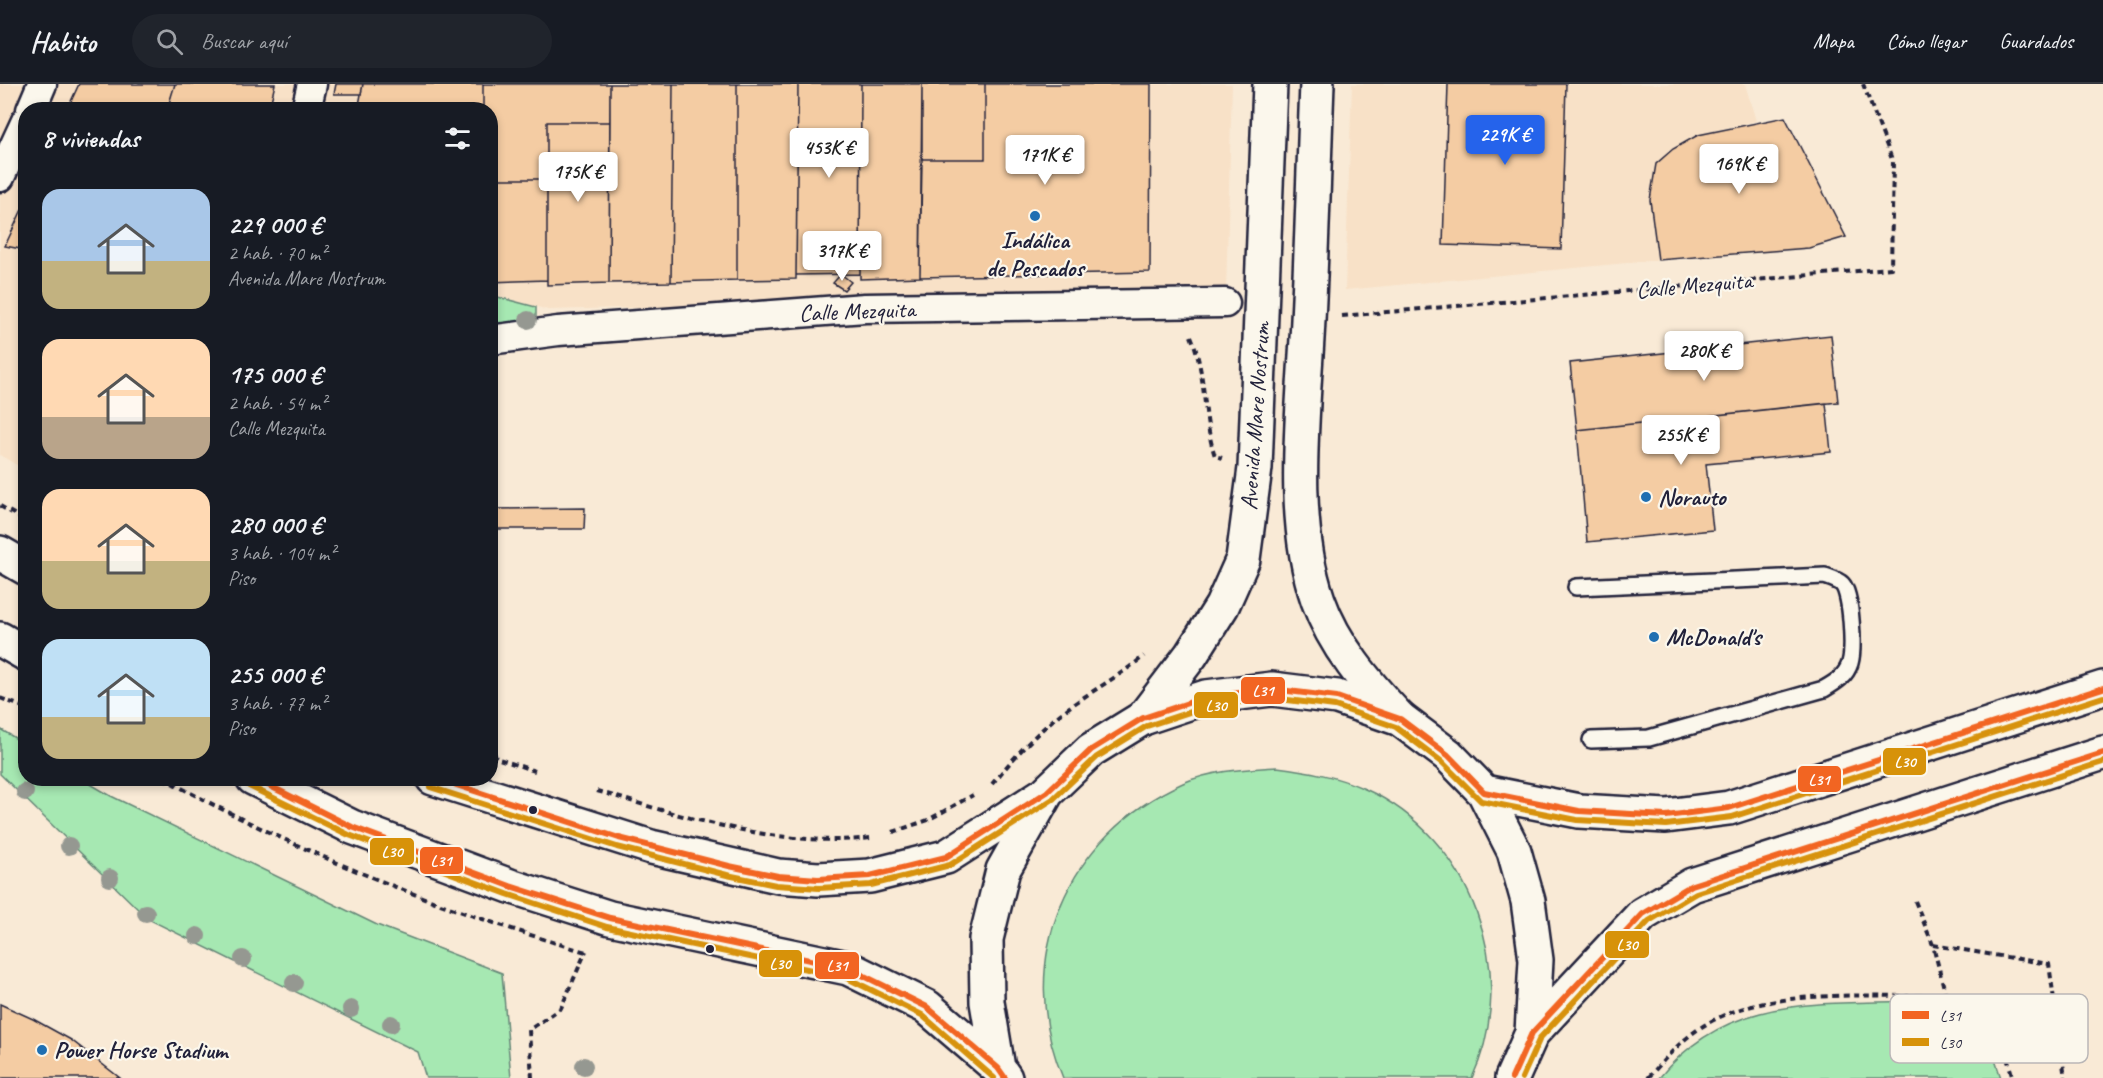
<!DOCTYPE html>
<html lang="es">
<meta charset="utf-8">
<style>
body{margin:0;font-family:Caveat,sans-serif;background:#20242c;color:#f1f3f6;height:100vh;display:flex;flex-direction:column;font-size:22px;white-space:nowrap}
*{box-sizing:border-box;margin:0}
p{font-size:20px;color:#9ea1a6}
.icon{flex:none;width:33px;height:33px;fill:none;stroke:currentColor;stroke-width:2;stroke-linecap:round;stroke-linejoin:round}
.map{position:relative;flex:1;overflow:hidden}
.panel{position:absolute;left:18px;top:18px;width:480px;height:684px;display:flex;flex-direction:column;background:#171b24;border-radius:24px;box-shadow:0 3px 9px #0003}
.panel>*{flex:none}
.price{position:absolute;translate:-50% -51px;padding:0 14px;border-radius:6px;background:#fff;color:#222;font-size:20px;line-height:39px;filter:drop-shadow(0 2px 3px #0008)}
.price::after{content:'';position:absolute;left:50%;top:36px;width:18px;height:14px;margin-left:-9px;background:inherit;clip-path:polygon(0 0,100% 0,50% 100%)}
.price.current{background:#2563eb;color:#fff}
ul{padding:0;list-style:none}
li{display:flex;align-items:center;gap:18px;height:150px;padding:0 24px}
li span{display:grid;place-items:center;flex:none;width:168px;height:120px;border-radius:18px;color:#555}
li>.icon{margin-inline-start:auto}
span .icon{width:72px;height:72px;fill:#fffc;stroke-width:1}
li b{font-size:26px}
h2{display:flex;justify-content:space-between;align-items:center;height:72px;padding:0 24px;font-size:26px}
header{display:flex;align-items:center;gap:36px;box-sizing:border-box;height:84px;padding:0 30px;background:#171b24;border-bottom:2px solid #363941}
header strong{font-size:28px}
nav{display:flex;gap:33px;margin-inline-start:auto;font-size:21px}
.search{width:420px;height:54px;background:#20242c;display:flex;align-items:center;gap:15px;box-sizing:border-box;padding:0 21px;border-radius:33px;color:#9ea1a6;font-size:22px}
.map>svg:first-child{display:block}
.built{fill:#f8e1c7}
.green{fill:#a6e8b2;stroke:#648576;stroke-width:1.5}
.building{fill:#f4cca3;stroke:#22223b;stroke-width:1.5}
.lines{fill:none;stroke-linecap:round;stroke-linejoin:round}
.lane-casing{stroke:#22223b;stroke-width:20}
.street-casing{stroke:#22223b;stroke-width:33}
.primary-casing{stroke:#22223b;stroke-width:38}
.highway-casing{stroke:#22223b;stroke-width:38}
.path{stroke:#22223b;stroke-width:4;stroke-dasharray:6 4.5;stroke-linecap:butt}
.lane{stroke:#fbf7ec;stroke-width:15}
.street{stroke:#fbf7ec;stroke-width:28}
.primary{stroke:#fbf7ec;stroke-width:33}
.highway{stroke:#fbf7ec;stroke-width:33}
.bus-1-casing{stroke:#fbf7ec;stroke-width:10}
.bus-2-casing{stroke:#fbf7ec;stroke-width:10}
.bus-1{stroke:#f26522;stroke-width:6}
.bus-2{stroke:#d79209;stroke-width:6}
.tree{fill:#959891}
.poi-dot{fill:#1f6fb2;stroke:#fbf7ec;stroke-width:2}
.bus-dot{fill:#22223b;stroke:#fbf7ec;stroke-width:2}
.labels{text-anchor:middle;stroke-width:4.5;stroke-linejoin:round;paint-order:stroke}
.poi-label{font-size:24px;font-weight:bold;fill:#22223b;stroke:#fbf7ec;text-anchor:start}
.street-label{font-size:24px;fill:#22223b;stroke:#fbf7ec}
.key{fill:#fbf7ec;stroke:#bab7b7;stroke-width:1.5}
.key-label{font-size:16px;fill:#22223b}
.line-badge{stroke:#fbf7ec;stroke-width:2}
.badge-label{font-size:16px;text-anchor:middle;font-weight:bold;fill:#fff}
</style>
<header>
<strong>Habito</strong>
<div class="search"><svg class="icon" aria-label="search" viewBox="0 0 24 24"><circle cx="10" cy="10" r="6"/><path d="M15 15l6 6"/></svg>Buscar aquí</div>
<nav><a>Mapa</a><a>Cómo llegar</a><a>Guardados</a></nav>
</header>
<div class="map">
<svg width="2103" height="994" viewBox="0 0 2103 994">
<rect width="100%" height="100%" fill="#f9ead6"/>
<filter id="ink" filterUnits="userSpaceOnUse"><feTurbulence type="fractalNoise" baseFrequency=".0167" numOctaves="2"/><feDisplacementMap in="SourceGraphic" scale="12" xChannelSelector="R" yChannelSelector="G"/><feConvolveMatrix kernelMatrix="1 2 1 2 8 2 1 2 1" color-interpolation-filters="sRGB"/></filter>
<g filter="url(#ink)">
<path class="built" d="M0,0H1232L1226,208L548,226L491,210L490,26H26L25,386L0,371Z
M1352,0H1745L1756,37L1698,51L1673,65L1656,80L1650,116L1658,176L1345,206Z"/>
<path class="green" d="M490,211L536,223V242L491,238Z
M0,645L25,660L26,694L82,695L111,712L377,841L502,889L511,994H426L418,968L148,835L0,690Z
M1277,683C1308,687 1336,692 1365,705C1471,752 1521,890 1472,994H1063C1013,875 1067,751 1183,699C1212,686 1246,685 1277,683Z
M1919,917L1964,922L1982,936L2001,994H1659C1728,909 1820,921 1919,917Z"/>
<path class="building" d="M79,0H175L167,26H67Z
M175,0H275L269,26H167Z
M336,0H363L361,10H334Z
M363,0H483V26H358Z
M483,0H610V38H547V95H490V26H483Z
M610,0H673L671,198L609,199Z
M673,0H737V196L671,198Z
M737,0H798L796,195L737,196Z
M798,0H861L860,190L796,191Z
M861,0H922L920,193L860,195Z
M922,0H985V75H922Z
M985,0H1151L1150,188L920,193L922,75H985Z
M1448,0H1566L1561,165L1443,161Z
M1785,33L1846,153L1809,164L1658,176L1650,116L1656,80L1673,65L1698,51Z
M547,38H610L609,199L547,201Z
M490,95H547V196L490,198Z
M26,117V166L5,162Z
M841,190L851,198L844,206L833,199Z
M1831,251L1838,318L1577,346L1570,279Z
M1826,319L1831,368L1706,380L1713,446L1587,458L1577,346Z
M585,424L584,445H490V425Z
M0,920L33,935L71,956L120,994H0Z
M0,920L33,935L71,956L120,994H0Z"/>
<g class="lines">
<defs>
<path id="lane" d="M1576,503L1825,492C1830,494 1838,496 1842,500C1852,510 1854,566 1850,579C1846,592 1836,598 1824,605L1649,654L1591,656"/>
<path id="street" d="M31,26L42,0
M306,26L312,0
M0,93L26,37
M490,256L558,247L865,224L1225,219"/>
<path id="primary" d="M1317,0C1314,79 1312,158 1308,236C1304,323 1289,433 1318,516C1334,562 1367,600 1400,635
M1143,634L1191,571L1222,522L1243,475L1255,384L1270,0"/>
<path id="highway" d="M0,469L26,484
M0,555L26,570
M253,694L352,743L510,802L610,834L848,884L927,923L998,984
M433,694L651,763L778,792L818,795L870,792L946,773L1043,711
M1484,708L1579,727L1666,732L1729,724L2103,604
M1532,949L1643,830L1692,801L2103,669
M1005,994L998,984L987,918L986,855L1003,786L1047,708L1091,666L1143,634L1206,613L1272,605L1337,613L1400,635L1448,671L1484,708L1514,767L1528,817L1536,876L1532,949L1512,994"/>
</defs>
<use href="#lane" class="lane-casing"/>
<use href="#street" class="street-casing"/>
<use href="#primary" class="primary-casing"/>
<use href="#highway" class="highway-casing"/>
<path class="path" d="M1342,232L1891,184L1893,78L1863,0
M1191,252C1207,291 1202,333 1215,372L1222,374
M0,422L26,437
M0,614L26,624
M490,658L496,674
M490,672L535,687
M163,694C298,768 439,825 586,868
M992,700C1016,671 1040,644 1071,622C1095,605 1121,591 1144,572
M597,707C685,733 778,764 871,754
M893,748L928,736L973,711
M1915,817L1933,861
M1946,912L1933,861L2049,880L2065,994
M532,994L529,946L561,924L586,867
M1648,994C1669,970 1690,946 1720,933C1772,909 1848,911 1904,912C1927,912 1950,910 1972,917C1978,919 1986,925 1990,930C1998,937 2009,982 2013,994"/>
<use href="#lane" class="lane"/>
<use href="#street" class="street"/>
<use href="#primary" class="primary"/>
<use href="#highway" class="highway"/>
<defs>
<path id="bus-1" d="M254,694L352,743L510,802L610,834L848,884L927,923L998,984L1005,994
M435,694L619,754L729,782L778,792L818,795L870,792L946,773L1047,708L1091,666L1143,634L1206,613L1272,605L1337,613L1400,635L1448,671L1484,708L1579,727L1666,732L1729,724L2103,604
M1512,994L1532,949L1643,830L1692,801L2103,669"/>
<path id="bus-2" d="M249,702L349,751L507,810L607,843L845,893L922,931L994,994
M430,703L617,763L727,791L776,801L819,804L871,801L950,781L1053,715L1097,673L1147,642L1208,622L1272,614L1335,622L1396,643L1442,678L1481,717L1577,736L1666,741L1732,733L2103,613
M1522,994L1540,954L1649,837L1696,809L2103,678"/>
</defs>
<use href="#bus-1" class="bus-1-casing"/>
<use href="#bus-2" class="bus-2-casing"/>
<use href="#bus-1" class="bus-1"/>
<use href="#bus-2" class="bus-2"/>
</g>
<g class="tree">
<circle cx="528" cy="236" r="9"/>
<circle cx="25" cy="708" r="9"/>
<circle cx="69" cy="762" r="9"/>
<circle cx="110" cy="794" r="9"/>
<circle cx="146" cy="829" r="9"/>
<circle cx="197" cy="852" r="9"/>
<circle cx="243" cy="875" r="9"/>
<circle cx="294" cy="899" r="9"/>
<circle cx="351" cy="925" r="9"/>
<circle cx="391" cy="940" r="9"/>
<circle cx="584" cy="982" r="9"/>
</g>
</g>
<g class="poi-dot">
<circle cx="1035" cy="132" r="6"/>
<circle cx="1646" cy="413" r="6"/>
<circle cx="1654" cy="553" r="6"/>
<circle cx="42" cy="966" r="6"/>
</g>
<g class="bus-dot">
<circle cx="533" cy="726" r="5"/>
<circle cx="710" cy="865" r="5"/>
</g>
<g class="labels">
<g class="poi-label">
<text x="1035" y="164" text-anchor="middle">Indálica<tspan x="1035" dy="28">de Pescados</tspan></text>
<text x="1658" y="421">Norauto</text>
<text x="1666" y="561">McDonald's</text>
<text x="54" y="974">Power Horse Stadium</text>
</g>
<g class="street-label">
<text transform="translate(1694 201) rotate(-5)" y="8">Calle Mezquita</text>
<text transform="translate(857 227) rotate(-2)" y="8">Calle Mezquita</text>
<text transform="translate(1255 332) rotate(-86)" y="8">Avenida Mare Nostrum</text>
</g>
</g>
<rect x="1890" y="910" width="198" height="69" rx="9" class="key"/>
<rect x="1902" y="927" width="27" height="8" fill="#f26522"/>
<rect x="1902" y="954" width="27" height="8" fill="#d79209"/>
<g class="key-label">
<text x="1940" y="937">L31</text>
<text x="1940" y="964">L30</text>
</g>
<g class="line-badge">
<rect x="1240" y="592" width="46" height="29" rx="6" fill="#f26522"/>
<rect x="1193" y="607" width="46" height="28" rx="6" fill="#d79209"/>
<rect x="1882" y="663" width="45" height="29" rx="6" fill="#d79209"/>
<rect x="1797" y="681" width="45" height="28" rx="6" fill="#f26522"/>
<rect x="369" y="753" width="46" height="29" rx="6" fill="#d79209"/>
<rect x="419" y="762" width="45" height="29" rx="6" fill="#f26522"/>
<rect x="1604" y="846" width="46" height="29" rx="6" fill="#d79209"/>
<rect x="758" y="865" width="45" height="29" rx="6" fill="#d79209"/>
<rect x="814" y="867" width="46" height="29" rx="6" fill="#f26522"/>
</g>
<g class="badge-label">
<text x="1263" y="612">L31</text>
<text x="1216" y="627">L30</text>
<text x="1905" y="683">L30</text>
<text x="1819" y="701">L31</text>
<text x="392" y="773">L30</text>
<text x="441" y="782">L31</text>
<text x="1627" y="866">L30</text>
<text x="780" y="885">L30</text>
<text x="837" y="887">L31</text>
</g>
</svg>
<b class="price current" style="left:1505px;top:82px">229K €</b>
<b class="price" style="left:829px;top:95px">453K €</b>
<b class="price" style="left:1045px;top:102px">171K €</b>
<b class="price" style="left:1739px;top:111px">169K €</b>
<b class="price" style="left:578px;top:119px">175K €</b>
<b class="price" style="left:842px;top:198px">317K €</b>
<b class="price" style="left:1704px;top:298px">280K €</b>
<b class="price" style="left:1681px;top:382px">255K €</b>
<section class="panel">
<h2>8 viviendas<svg class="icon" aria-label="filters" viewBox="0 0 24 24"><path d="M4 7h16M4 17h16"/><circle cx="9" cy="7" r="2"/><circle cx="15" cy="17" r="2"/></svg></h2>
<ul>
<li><span style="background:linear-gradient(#a9c7e8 60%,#c2b280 0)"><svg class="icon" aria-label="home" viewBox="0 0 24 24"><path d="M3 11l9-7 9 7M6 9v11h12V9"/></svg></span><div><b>229 000 €</b><p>2 hab. · 70 m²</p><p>Avenida Mare Nostrum</p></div></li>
<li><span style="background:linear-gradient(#ffd9b3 65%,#b9a48a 0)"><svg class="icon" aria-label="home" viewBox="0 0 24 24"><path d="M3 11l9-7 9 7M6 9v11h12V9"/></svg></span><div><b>175 000 €</b><p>2 hab. · 54 m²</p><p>Calle Mezquita</p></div></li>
<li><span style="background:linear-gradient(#ffd9b3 60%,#c2b280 0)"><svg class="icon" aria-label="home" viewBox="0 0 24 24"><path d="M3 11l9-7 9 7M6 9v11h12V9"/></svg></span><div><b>280 000 €</b><p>3 hab. · 104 m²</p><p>Piso</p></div></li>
<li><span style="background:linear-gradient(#bfe0f5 65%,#c2b280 0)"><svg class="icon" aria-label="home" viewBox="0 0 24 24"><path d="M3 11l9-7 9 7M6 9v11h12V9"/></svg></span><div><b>255 000 €</b><p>3 hab. · 77 m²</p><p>Piso</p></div></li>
</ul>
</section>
</div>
